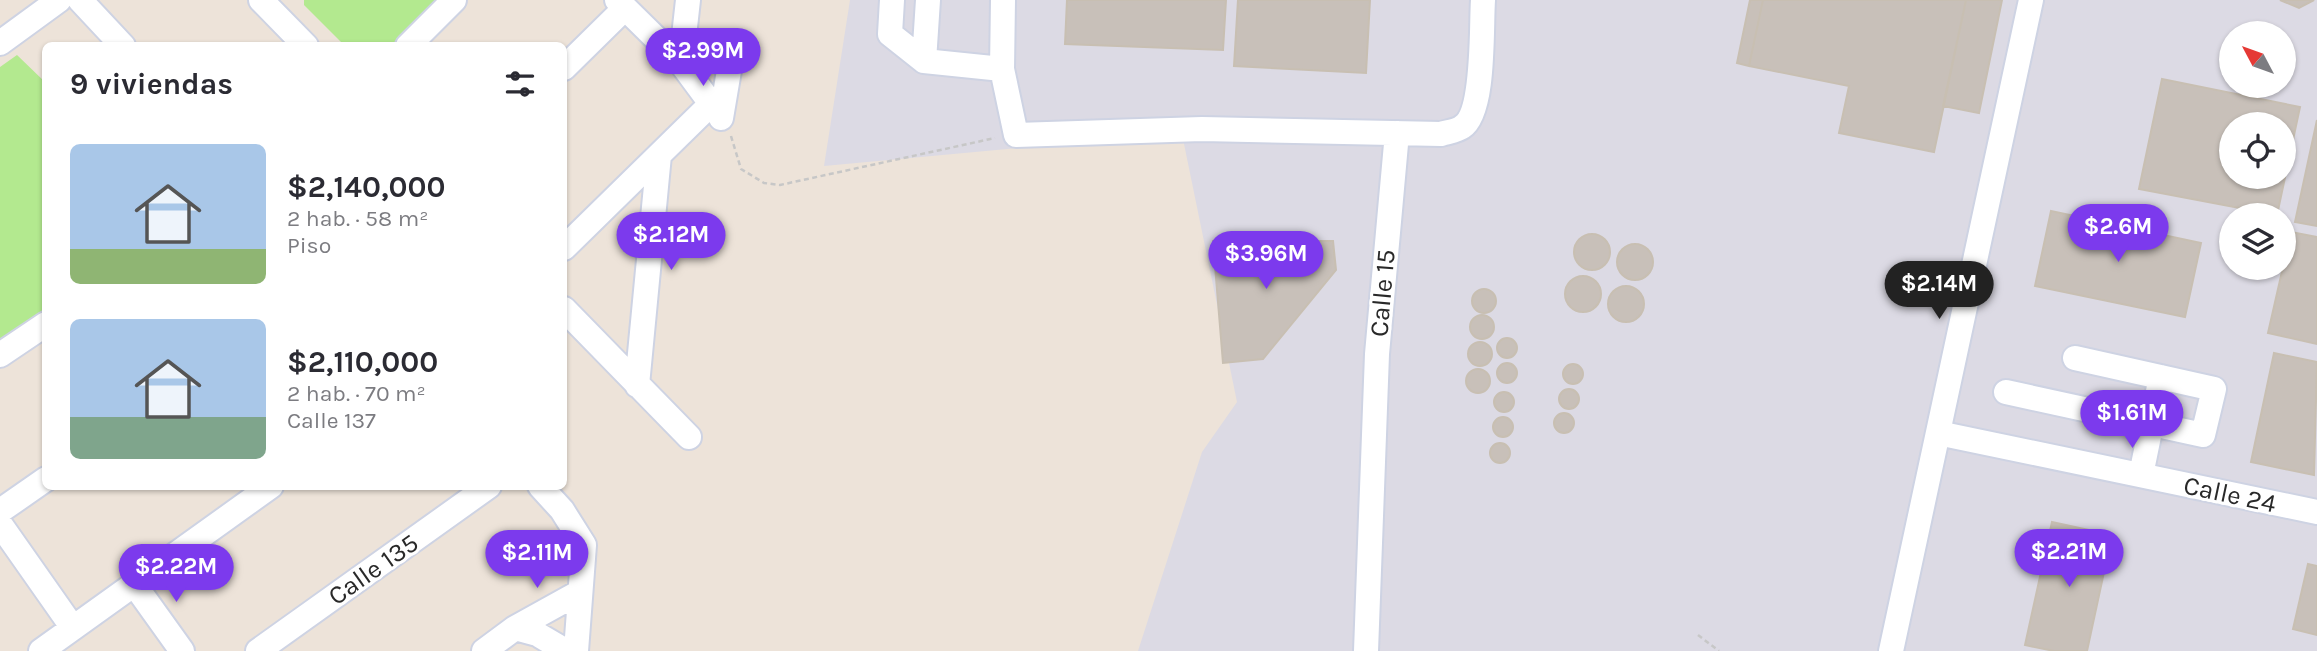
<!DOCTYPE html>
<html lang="es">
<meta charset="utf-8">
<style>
body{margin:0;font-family:Karla,sans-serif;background:#f7f7f7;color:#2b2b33;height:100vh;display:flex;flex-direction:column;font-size:26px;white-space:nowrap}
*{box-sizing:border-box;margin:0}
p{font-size:23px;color:#7c7c81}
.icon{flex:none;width:38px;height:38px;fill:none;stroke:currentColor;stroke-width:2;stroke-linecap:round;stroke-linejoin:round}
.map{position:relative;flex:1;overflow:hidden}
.details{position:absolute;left:42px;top:42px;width:525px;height:448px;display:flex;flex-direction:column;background:#fff;border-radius:10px;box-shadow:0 2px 5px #0004}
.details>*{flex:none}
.needle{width:46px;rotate:311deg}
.tools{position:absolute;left:2219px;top:21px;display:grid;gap:14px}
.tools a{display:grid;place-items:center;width:77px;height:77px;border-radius:50%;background:#fff;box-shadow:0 2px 5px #0004;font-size:35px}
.price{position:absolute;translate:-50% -60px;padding:0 16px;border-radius:24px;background:#7c3aed;color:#fff;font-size:23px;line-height:46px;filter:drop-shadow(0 2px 4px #0008)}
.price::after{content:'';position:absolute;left:50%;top:42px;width:21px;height:16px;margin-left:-10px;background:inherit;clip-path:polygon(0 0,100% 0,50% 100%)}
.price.selected{background:#222;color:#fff}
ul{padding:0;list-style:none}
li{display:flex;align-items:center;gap:21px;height:175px;padding:0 28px}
li span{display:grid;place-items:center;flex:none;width:196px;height:140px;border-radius:10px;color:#555}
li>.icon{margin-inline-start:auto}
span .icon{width:84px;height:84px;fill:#fffc;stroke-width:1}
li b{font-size:30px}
h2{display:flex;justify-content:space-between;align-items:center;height:84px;padding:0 28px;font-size:30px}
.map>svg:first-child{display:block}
.industrial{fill:#dcdae4;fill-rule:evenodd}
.green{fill:#b3e98f}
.building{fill:#c8c0b9;stroke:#c8bfb2;stroke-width:2;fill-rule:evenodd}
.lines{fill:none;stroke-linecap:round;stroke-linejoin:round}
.minor-casing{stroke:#ced3e3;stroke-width:28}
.path{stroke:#c7c7c7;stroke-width:2.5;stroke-dasharray:5 3.5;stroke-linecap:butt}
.minor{stroke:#fff;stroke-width:24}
.labels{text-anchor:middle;stroke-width:6;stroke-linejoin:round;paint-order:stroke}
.street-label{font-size:26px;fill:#292929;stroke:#fff}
</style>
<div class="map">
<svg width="2317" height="651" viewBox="0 0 2317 651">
<rect width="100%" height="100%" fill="#ede3d9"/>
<path class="industrial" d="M850,0H2317V651H1138L1202,452L1237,402L1183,139L1073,143L824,166ZM2231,33H2284V86H2231ZM2231,124H2284V177H2231ZM2231,215H2284V268H2231Z"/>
<path class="green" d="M304,0H439L393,46L344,45L304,5Z
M17,55L46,83L45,314L0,346V67Z"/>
<path class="building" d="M1067,0H1226L1223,50L1065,44Z
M1238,0H1370L1366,73L1234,66Z
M1750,0H1763L1749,66L1737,63Z
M1763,0H1966L1934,152L1839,133L1849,86L1749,66Z
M1966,0H2002L1979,113L1943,106Z
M2280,0H2314L2299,8Z
M2162,79L2300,107L2277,215L2139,189ZM2231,124H2284V177H2231Z
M2317,120V226L2295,222Z
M2051,211L2201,243L2185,317L2035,286Z
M2291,232L2317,237V344L2268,333Z
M1574 252a18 18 0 1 1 36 0a18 18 0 1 1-36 0Z
M1213,241H1333L1336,270L1263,359L1223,363Z
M1617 262a18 18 0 1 1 36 0a18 18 0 1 1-36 0Z
M1565 294a18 18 0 1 1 36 0a18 18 0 1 1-36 0Z
M1608 304a18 18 0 1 1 36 0a18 18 0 1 1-36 0Z
M1472 301a12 12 0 1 1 24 0a12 12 0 1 1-24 0Z
M1470 327a12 12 0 1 1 24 0a12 12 0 1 1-24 0Z
M1497 348a10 10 0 1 1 20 0a10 10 0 1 1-20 0Z
M1468 354a12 12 0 1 1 24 0a12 12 0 1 1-24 0Z
M2274,353L2317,362L2314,475L2251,462Z
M1497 373a10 10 0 1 1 20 0a10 10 0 1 1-20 0Z
M1563 374a10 10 0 1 1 20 0a10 10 0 1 1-20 0Z
M1466 381a12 12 0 1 1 24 0a12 12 0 1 1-24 0Z
M1559 399a10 10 0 1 1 20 0a10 10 0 1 1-20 0Z
M1494 402a10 10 0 1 1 20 0a10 10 0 1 1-20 0Z
M1554 423a10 10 0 1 1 20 0a10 10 0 1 1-20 0Z
M1493 427a10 10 0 1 1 20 0a10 10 0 1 1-20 0Z
M1490 453a10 10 0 1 1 20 0a10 10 0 1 1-20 0Z
M2052,522L2112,535L2087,651H2054L2025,645Z
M2308,564L2317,566V635L2293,629Z"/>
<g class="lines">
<defs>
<path id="minor" d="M80,0L123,46
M261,0L306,46
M617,0L681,63L721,117
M892,0L890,34L924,61L1002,69
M1003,0L1002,69L1016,135L1202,129L1441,134C1447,132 1457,131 1462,127C1485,113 1481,27 1483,0
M0,43L59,0
M408,46L454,0
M924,61L928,0
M681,63L733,47L721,118
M681,63L688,0
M564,68L625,8
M564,248L711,104
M564,309L689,437
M0,355L46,324
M637,385L659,155
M2006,392L2203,435L2214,389L2075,358
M1938,433L2317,512
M2141,475L2161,377
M540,486L562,510L584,545L576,651
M0,511L46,479
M0,524L73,628
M134,584L182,651
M515,628L537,634L566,651
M41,651L271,486
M258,651L489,486
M484,651L515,628L580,592
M1366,651L1377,354L1397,133
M1891,651L2031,0"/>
</defs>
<use href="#minor" class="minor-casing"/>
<path class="path" d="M731,136L741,169L764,183L780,185L995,138
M1698,635L1719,651"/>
<use href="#minor" class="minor"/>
</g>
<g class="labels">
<g class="street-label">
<text transform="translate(1382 293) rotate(-85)" y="9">Calle 15</text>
<text transform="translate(2230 494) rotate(12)" y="9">Calle 24</text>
<text transform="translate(373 569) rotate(-35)" y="9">Calle 135</text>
</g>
</g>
</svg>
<div class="tools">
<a><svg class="needle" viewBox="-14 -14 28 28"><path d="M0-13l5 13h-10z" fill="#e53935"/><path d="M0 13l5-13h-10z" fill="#7c7c81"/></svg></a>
<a><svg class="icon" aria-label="locate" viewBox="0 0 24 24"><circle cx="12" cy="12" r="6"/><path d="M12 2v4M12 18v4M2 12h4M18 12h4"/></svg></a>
<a><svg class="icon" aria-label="layers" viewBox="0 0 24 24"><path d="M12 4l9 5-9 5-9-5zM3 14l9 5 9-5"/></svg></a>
</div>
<b class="price" style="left:703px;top:88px">$2.99M</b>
<b class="price" style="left:2118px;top:264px">$2.6M</b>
<b class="price" style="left:671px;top:272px">$2.12M</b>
<b class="price" style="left:1266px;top:291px">$3.96M</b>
<b class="price selected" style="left:1939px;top:321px">$2.14M</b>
<b class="price" style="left:2132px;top:450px">$1.61M</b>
<b class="price" style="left:2069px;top:589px">$2.21M</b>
<b class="price" style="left:537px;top:590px">$2.11M</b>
<b class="price" style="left:176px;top:604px">$2.22M</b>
<section class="details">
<h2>9 viviendas<svg class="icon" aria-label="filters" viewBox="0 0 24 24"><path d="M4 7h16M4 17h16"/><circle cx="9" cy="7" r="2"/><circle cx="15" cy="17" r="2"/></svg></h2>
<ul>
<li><span style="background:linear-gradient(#a9c7e8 75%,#8fb573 0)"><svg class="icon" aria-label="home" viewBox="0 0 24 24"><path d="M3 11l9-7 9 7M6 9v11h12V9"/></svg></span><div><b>$2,140,000</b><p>2 hab. · 58 m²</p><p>Piso</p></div></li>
<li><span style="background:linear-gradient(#a9c7e8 70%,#7fa58c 0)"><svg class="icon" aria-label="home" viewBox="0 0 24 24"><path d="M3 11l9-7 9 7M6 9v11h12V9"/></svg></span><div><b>$2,110,000</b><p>2 hab. · 70 m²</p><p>Calle 137</p></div></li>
</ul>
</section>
</div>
